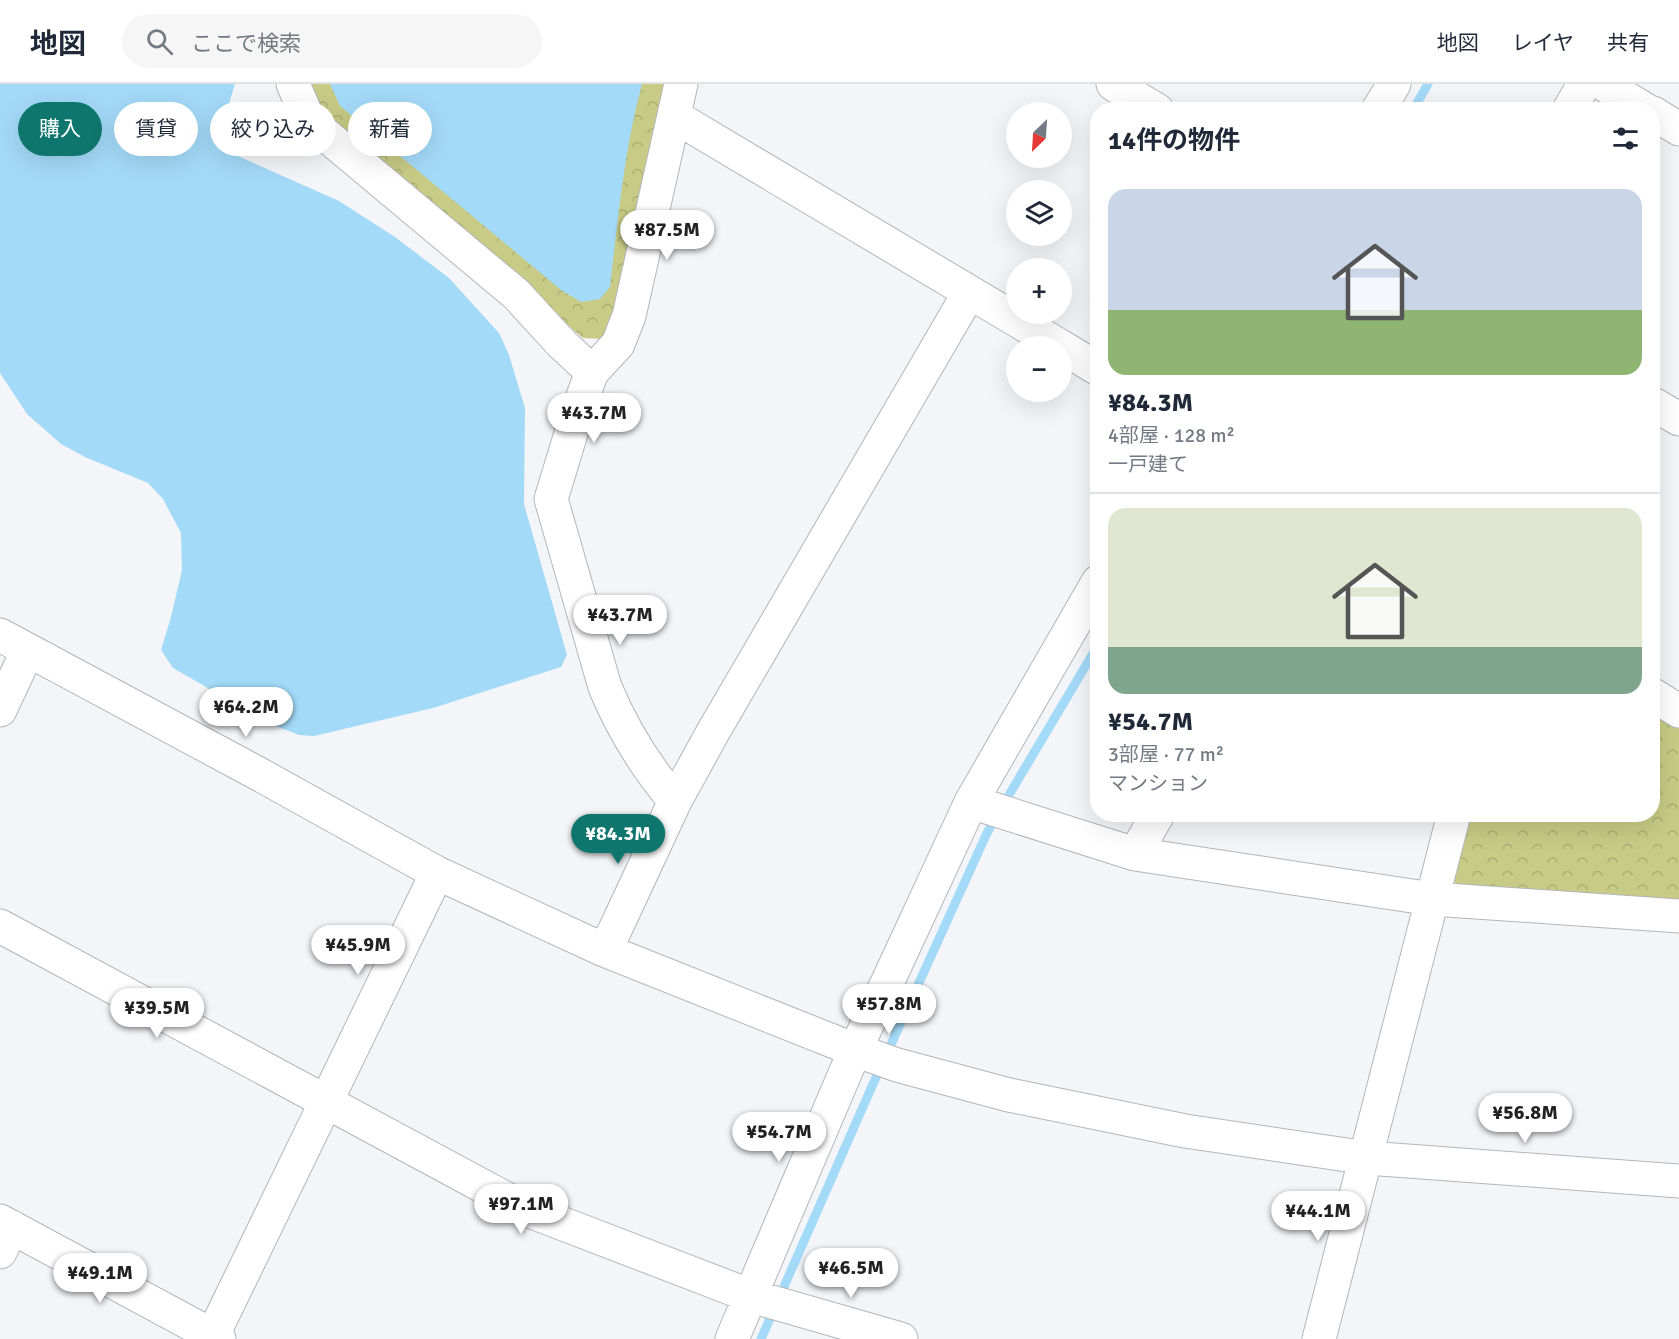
<!DOCTYPE html>
<html lang="ja">
<meta charset="utf-8">
<style>
body{margin:0;font-family:Signika,"Noto Sans JP",sans-serif;background:#f6f6f7;color:#1f2937;height:100vh;display:flex;flex-direction:column;font-size:22px;white-space:nowrap}
*{box-sizing:border-box;margin:0}
p{font-size:20px;color:#747a83}
.icon{flex:none;width:33px;height:33px;fill:none;stroke:currentColor;stroke-width:2;stroke-linecap:round;stroke-linejoin:round}
.map{position:relative;flex:1;overflow:hidden}
.panel{position:absolute;left:1090px;top:18px;width:570px;height:720px;display:flex;flex-direction:column;background:#fff;border-radius:24px;box-shadow:0 6px 24px #0002}
.panel>*{flex:none}
.top-card{position:absolute;left:18px;top:18px;width:570px;height:54px;display:flex;gap:12px}
.needle{width:39px;rotate:205deg}
.fabs{position:absolute;left:1006px;top:18px;display:grid;gap:12px}
.fabs a{display:grid;place-items:center;width:66px;height:66px;border-radius:50%;background:#fff;box-shadow:0 6px 24px #0002;font-size:30px}
.price{position:absolute;translate:-50% -51px;padding:0 14px;border-radius:21px;background:#fff;color:#222;font-size:20px;line-height:39px;filter:drop-shadow(0 2px 3px #0008)}
.price::after{content:'';position:absolute;left:50%;top:36px;width:18px;height:14px;margin-left:-9px;background:inherit;clip-path:polygon(0 0,100% 0,50% 100%)}
.price.on{background:#0f766e;color:#fff}
ul{padding:0;list-style:none}
li{display:grid;align-content:center;gap:12px;height:318px;padding:0 18px}
li+li{border-top:2px solid #e0e1e3}
li span{display:grid;place-items:center;height:186px;border-radius:18px;color:#555}
li>.icon{margin-inline-start:auto}
span .icon{width:108px;height:108px;fill:#fffc;stroke-width:1}
li b{font-size:26px}
h2{display:flex;justify-content:space-between;align-items:center;height:72px;padding:0 18px;font-size:26px}
.pill{padding:0 21px;border-radius:27px;background:#fff;box-shadow:0 6px 24px #0002;font-size:21px;line-height:54px}
.pill.on{background:#0f766e;color:#fff}
header{display:flex;align-items:center;gap:36px;box-sizing:border-box;height:84px;padding:0 30px;background:#fff;border-bottom:2px solid #e0e1e3}
header strong{font-size:28px}
nav{display:flex;gap:33px;margin-inline-start:auto;font-size:21px}
.search{width:420px;height:54px;background:#f6f6f7;display:flex;align-items:center;gap:15px;box-sizing:border-box;padding:0 21px;border-radius:33px;color:#747a83;font-size:22px}
.map>svg:first-child{display:block}
.park{fill:url(#park-crowns)}
.water{fill:#a3daf8}
.lines{fill:none;stroke-linecap:round;stroke-linejoin:round}
.stream{stroke:#a3daf8;stroke-width:9}
.minor-casing{stroke:#b4b5b8;stroke-width:35}
.minor{stroke:#fff;stroke-width:33}
</style>
<header>
<strong>地図</strong>
<div class="search"><svg class="icon" aria-label="search" viewBox="0 0 24 24"><circle cx="10" cy="10" r="6"/><path d="M15 15l6 6"/></svg>ここで検索</div>
<nav><a>地図</a><a>レイヤ</a><a>共有</a></nav>
</header>
<div class="map">
<svg width="1679" height="1255" viewBox="0 0 1679 1255">
<defs>
<pattern id="park-crowns" width="20" height="18" patternUnits="userSpaceOnUse" patternTransform="scale(1.5)"><rect width="20" height="18" fill="#c7cb85"/><path d="M2 6a3 3 0 1 1 6 0M12 15a3 3 0 1 1 6 0" fill="none" stroke="#abae73"/></pattern>
</defs>
<rect width="100%" height="100%" fill="#f4f5f8"/>
<path class="park" d="M304,0H665L619,228L604,255L583,254L315,29Z
M1653,626L1679,641V822L1462,805L1451,794L1467,731L1653,730Z"/>
<path class="water" d="M0,0H235L222,42L221,54L240,73L339,117L395,153L449,194L499,249L509,271L525,324L524,420L567,571L561,583L433,624L314,652L299,651L271,640L173,584L161,566L171,533L182,486L181,449L163,415L148,399L85,373L61,360L27,330L0,289Z
M330,0H642C624,67 618,135 610,203L600,215L581,218L561,206L340,22Z"/>
<g class="lines">
<path class="stream" d="M1413,26L1428,0
M1003,721L1098,561
M761,1255L873,1000L987,749L996,733"/>
<defs>
<path id="minor" d="M293,0L309,37L516,210L561,259L592,288
M1113,0L1157,26
M1603,0L1646,26
M1378,26L1394,0
M1569,26L1584,0
M1653,29L1679,45
M674,32L1060,262
M1062,263L1098,285
M1653,320L1679,335
M0,551L257,689L437,789L604,866L855,966L897,981L1009,1011L1185,1047L1367,1074L1679,1097
M1653,611L1679,627
M0,626L28,566
M675,717C646,683 622,644 605,603L551,415L580,320L592,288L618,260L629,232L681,0
M971,718L1135,770L1432,815L1679,832
M1135,770L1158,730
M0,842L527,1126L751,1212L901,1255
M604,866L615,846L675,717L713,648L969,209
M0,1137L219,1255
M0,1168L12,1143
M211,1255L437,789
M732,1255L855,966L888,897L971,718L1098,498
M1319,1255L1454,730"/>
</defs>
<use href="#minor" class="minor-casing"/>
<use href="#minor" class="minor"/>
</g>
</svg>
<div class="fabs">
<a><svg class="needle" viewBox="-14 -14 28 28"><path d="M0-13l5 13h-10z" fill="#e53935"/><path d="M0 13l5-13h-10z" fill="#747a83"/></svg></a>
<a><svg class="icon" aria-label="layers" viewBox="0 0 24 24"><path d="M12 4l9 5-9 5-9-5zM3 14l9 5 9-5"/></svg></a>
<a>+</a>
<a>−</a>
</div>
<b class="price" style="left:667px;top:177px">¥87.5M</b>
<b class="price" style="left:594px;top:360px">¥43.7M</b>
<b class="price" style="left:620px;top:562px">¥43.7M</b>
<b class="price" style="left:246px;top:654px">¥64.2M</b>
<b class="price on" style="left:618px;top:781px">¥84.3M</b>
<b class="price" style="left:358px;top:892px">¥45.9M</b>
<b class="price" style="left:889px;top:951px">¥57.8M</b>
<b class="price" style="left:157px;top:955px">¥39.5M</b>
<b class="price" style="left:1525px;top:1060px">¥56.8M</b>
<b class="price" style="left:779px;top:1079px">¥54.7M</b>
<b class="price" style="left:521px;top:1151px">¥97.1M</b>
<b class="price" style="left:1318px;top:1158px">¥44.1M</b>
<b class="price" style="left:851px;top:1215px">¥46.5M</b>
<b class="price" style="left:100px;top:1220px">¥49.1M</b>
<div class="top-card">
<a class="pill on">購入</a>
<a class="pill">賃貸</a>
<a class="pill">絞り込み</a>
<a class="pill">新着</a>
</div>
<section class="panel">
<h2>14件の物件<svg class="icon" aria-label="filters" viewBox="0 0 24 24"><path d="M4 7h16M4 17h16"/><circle cx="9" cy="7" r="2"/><circle cx="15" cy="17" r="2"/></svg></h2>
<ul>
<li><span style="background:linear-gradient(#c9d6e8 65%,#8fb573 0)"><svg class="icon" aria-label="home" viewBox="0 0 24 24"><path d="M3 11l9-7 9 7M6 9v11h12V9"/></svg></span><div><b>¥84.3M</b><p>4部屋 · 128 m²</p><p>一戸建て</p></div></li>
<li><span style="background:linear-gradient(#dfe7d0 75%,#7fa58c 0)"><svg class="icon" aria-label="home" viewBox="0 0 24 24"><path d="M3 11l9-7 9 7M6 9v11h12V9"/></svg></span><div><b>¥54.7M</b><p>3部屋 · 77 m²</p><p>マンション</p></div></li>
</ul>
</section>
</div>
